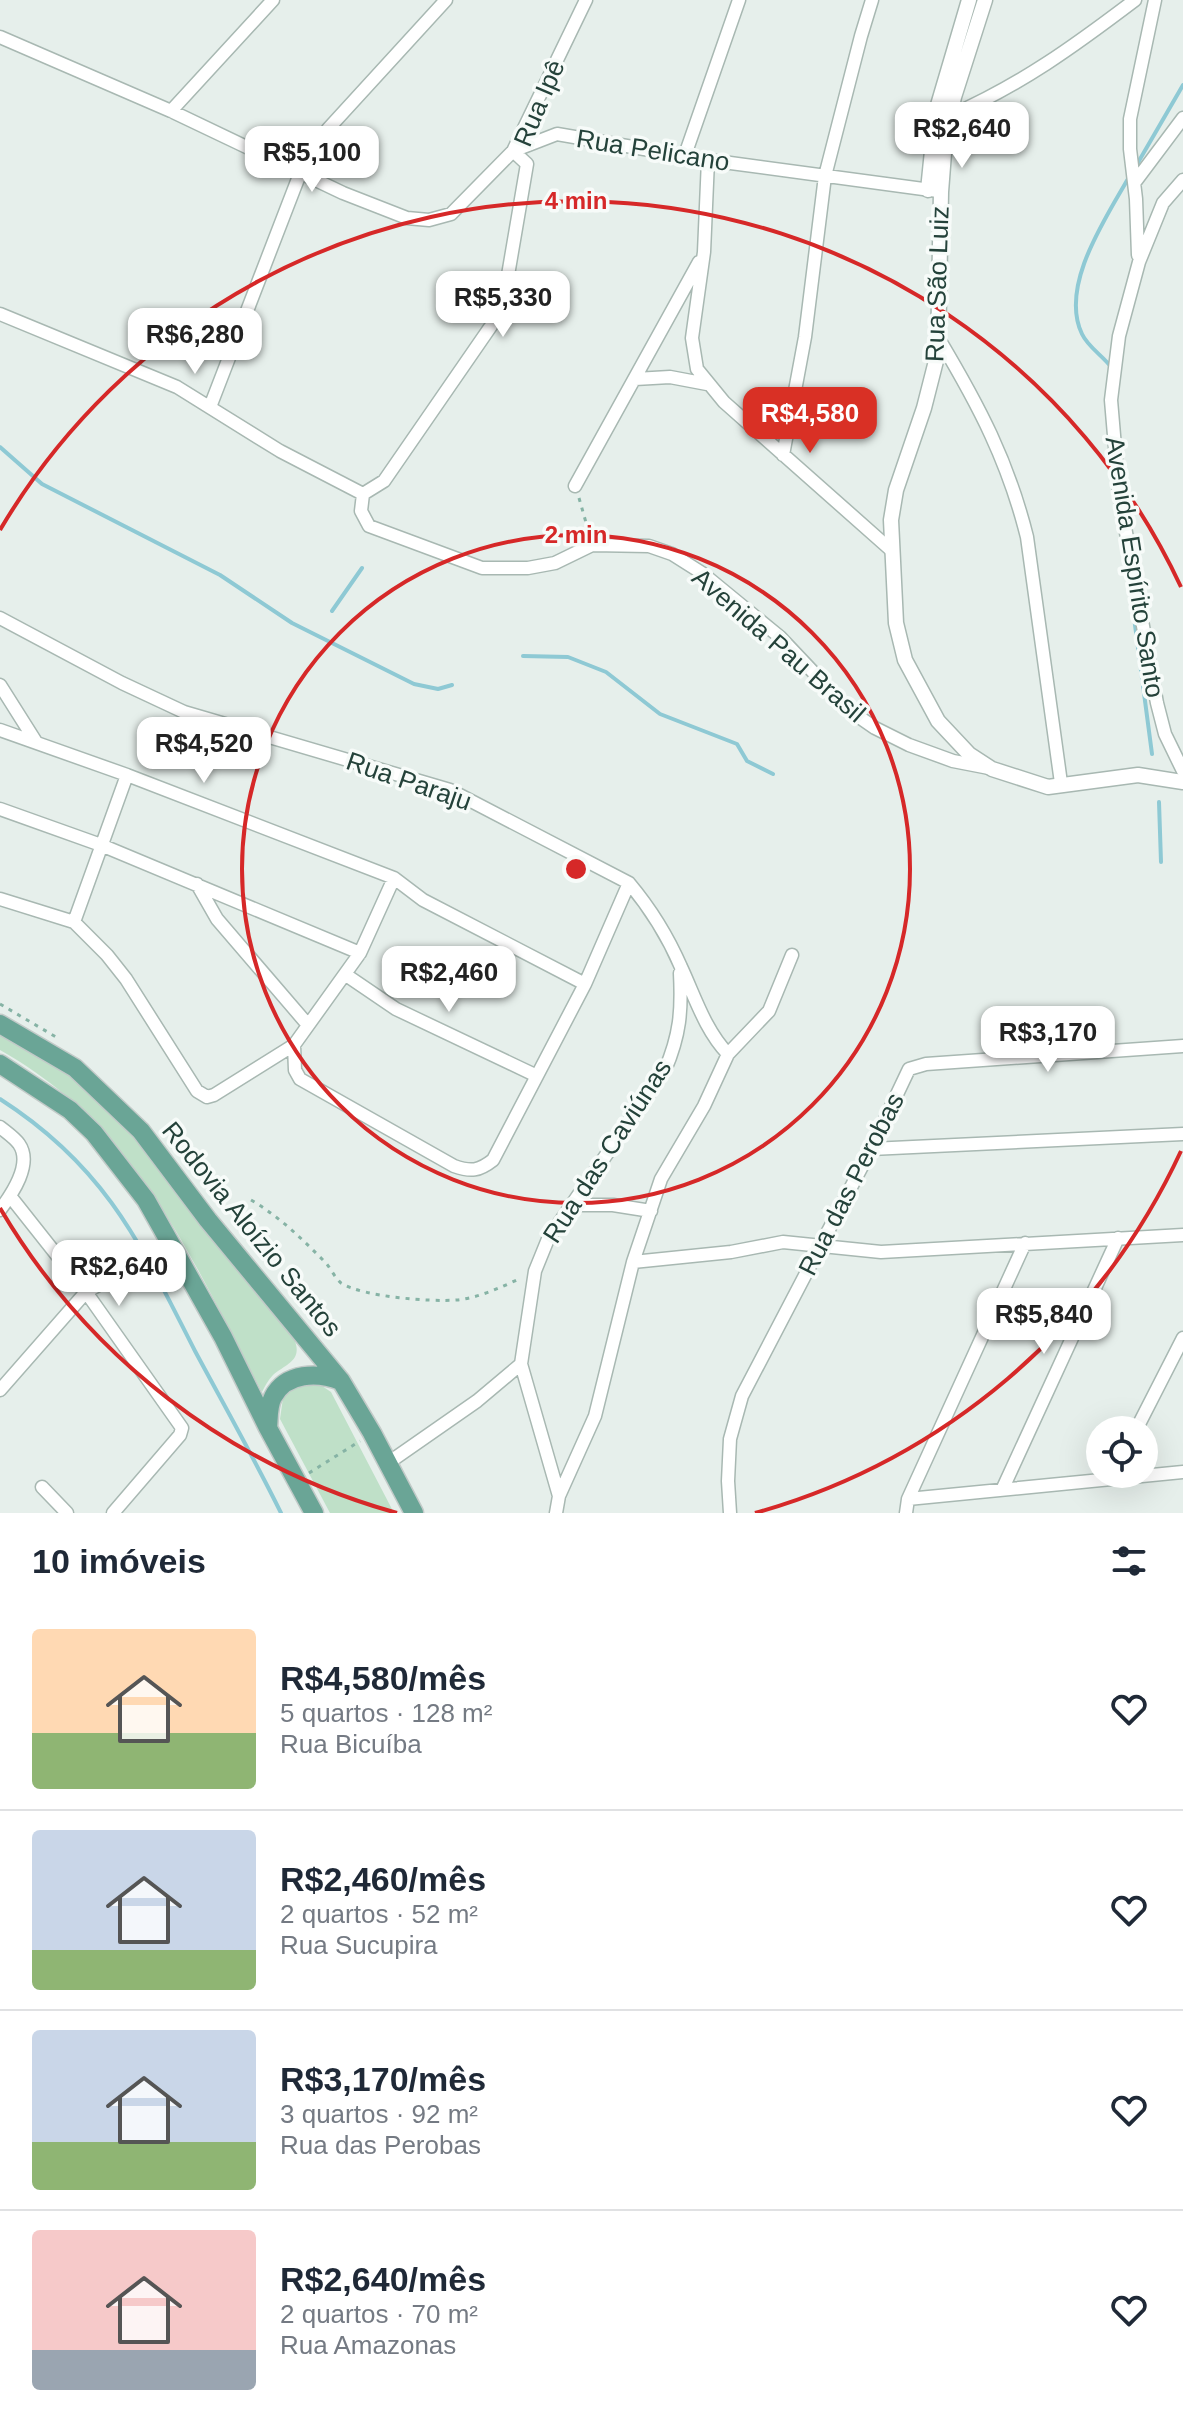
<!DOCTYPE html>
<html lang="pt">
<meta charset="utf-8">
<style>
body{margin:0;font-family:Helvetica,sans-serif;background:#f6f6f7;color:#1f2937;height:100vh;display:flex;flex-direction:column;font-size:30px;white-space:nowrap}
*{box-sizing:border-box;margin:0}
p{font-size:26px;color:#747a83}
.icon{flex:none;width:44px;height:44px;fill:none;stroke:currentColor;stroke-width:2;stroke-linecap:round;stroke-linejoin:round}
.map{position:relative;height:1513px;overflow:hidden}
.sheet{display:flex;flex-direction:column;background:#fff;flex:1}
.sheet>*{flex:none}
.buttons{position:absolute;left:1086px;top:1416px;display:grid;gap:16px}
.buttons a{display:grid;place-items:center;width:72px;height:72px;border-radius:50%;background:#fff;box-shadow:0 8px 32px #0002;font-size:40px}
.price{position:absolute;translate:-50% -68px;padding:0 18px;border-radius:16px;background:#fff;color:#222;font-size:26px;line-height:52px;filter:drop-shadow(0 2px 4px #0008)}
.price::after{content:'';position:absolute;left:50%;top:48px;width:24px;height:18px;margin-left:-12px;background:inherit;clip-path:polygon(0 0,100% 0,50% 100%)}
.price.active{background:#d93025;color:#fff}
ul{padding:0;list-style:none}
li{display:flex;align-items:center;gap:24px;height:200px;padding:0 32px}
li+li{border-top:2px solid #e0e1e3}
li span{display:grid;place-items:center;flex:none;width:224px;height:160px;border-radius:8px;color:#555}
li>.icon{margin-inline-start:auto}
span .icon{width:96px;height:96px;fill:#fffc;stroke-width:1}
li b{font-size:34px}
h2{display:flex;justify-content:space-between;align-items:center;height:96px;padding:0 32px;font-size:34px}
.map>svg:first-child{display:block}
.green{fill:#bfe0c8}
.lines{fill:none;stroke-linecap:round;stroke-linejoin:round}
.stream{stroke:#8ec9d4;stroke-width:4}
.minor-casing{stroke:#a8b8b2;stroke-width:15}
.tertiary-casing{stroke:#a8b8b2;stroke-width:17}
.primary-casing{stroke:#c2cac8;stroke-width:21}
.path{stroke:#86b3a5;stroke-width:3;stroke-dasharray:4 6;stroke-linecap:butt}
.minor{stroke:#fff;stroke-width:12}
.tertiary{stroke:#fff;stroke-width:14}
.primary{stroke:#6aa596;stroke-width:18}
.ring{fill:none;stroke:#d62828;stroke-width:4}
.labels{text-anchor:middle;stroke-width:7;stroke-linejoin:round;paint-order:stroke}
.street-label{font-size:26px;fill:#24423a;stroke:#f7fbf9}
.centre{fill:#d62828;stroke:#f7fbf9;stroke-width:4}
.ring-label{font-size:24px;text-anchor:middle;font-weight:bold;fill:#d62828;stroke:#f7fbf9;stroke-width:7;stroke-linejoin:round;paint-order:stroke}
</style>
<div class="map">
<svg width="1183" height="1513" viewBox="0 0 1183 1513">
<rect width="100%" height="100%" fill="#e6efeb"/>
<path class="green" d="M0,1030C25,1046 53,1061 76,1080C159,1149 229,1255 295,1341C302,1361 286,1364 273,1375C268,1380 265,1386 262,1392C190,1257 140,1129 0,1050Z
M298,1384H319L331,1392L394,1513H330L280,1419L283,1398Z"/>
<g class="lines">
<path class="stream" d="M1136,166L1183,85
M1111,367C1103,356 1088,347 1082,334C1059,286 1106,218 1129,177
M0,447L42,484L220,575L292,623L414,684L438,689L452,685
M1130,587L1152,754
M332,611L362,568
M523,656L568,657L606,672L660,714L737,744L747,761L773,774
M1159,802L1161,862
M0,1099C106,1167 140,1243 195,1351C224,1405 254,1458 281,1513"/>
<defs>
<path id="minor" d="M0,37L171,111L343,193L407,218L429,220L451,214L513,151L557,134L708,160L938,191
M171,111L273,0
M950,116C1022,84 1073,47 1135,0
M513,151L586,0
M685,155L739,0
M708,160L704,252L692,338L697,369L724,402L891,550
M1183,180L1163,203L1139,262L1119,336L1111,400L1119,494L1157,703L1165,734L1183,771
M1135,182L1183,118
M1138,255L1136,199L1130,149V119L1155,0
M0,314L177,387L280,451L363,494
M939,339C979,406 1008,461 1027,537L1061,783
M635,379L670,377L707,384
M210,407L301,171L328,129L446,0
M783,455L805,337L825,176L861,36L872,0
M575,486L699,262
M363,494L361,511L369,526L482,568H528L555,563L592,545L649,546L672,554L702,573L780,637L849,710L875,728L909,745L953,761L989,768
M363,494L384,481L491,326L507,281L527,164L513,151
M0,618L122,683L184,712L450,790L629,883C650,908 668,937 681,967C695,997 705,1030 728,1054
M0,685L36,742
M0,730L127,775L394,878L423,900L585,984
M0,809L101,845L360,953
M197,884L217,919L308,1025
M0,899L74,922L107,955L126,979L197,1091L207,1097L214,1095L294,1045L360,953L394,878
M74,922L127,775
M346,975L396,1009L537,1076
M294,1045L295,1070L300,1079L454,1166C471,1172 479,1171 493,1160L585,984L629,883
M0,1127C6,1132 15,1138 19,1144C33,1164 12,1194 0,1210
M871,1149L1183,1134
M10,1196L86,1292L182,1428L180,1435L113,1513
M572,1205H613L651,1211
M633,1262L731,1252L783,1242L881,1252L1183,1235
M521,1364L559,1496
M0,1390L86,1292L131,1267
M1136,1430L1183,1338
M388,1463L477,1401L521,1364L535,1271L548,1239L665,1070C680,1035 682,1011 680,973
M42,1487L67,1513
M1003,1488L1118,1238
M908,1499L1183,1472
M556,1513L559,1496L595,1416L633,1262L661,1179L704,1106L728,1054L769,1011L792,955
M730,1513L728,1481L730,1439L742,1396L871,1149L909,1069L926,1064L1183,1046
M906,1513L908,1499L1025,1243"/>
<path id="tertiary" d="M985,0L954,97L945,140L941,192L938,353L924,408L896,490L891,520L896,623L905,660L938,721L969,754L992,769L1048,787L1138,775L1183,782
M928,190L936,112L969,0"/>
<path id="primary" d="M0,1024L75,1068L141,1131L208,1220L341,1381L372,1433L414,1513
M0,1064L70,1110L94,1133L146,1200L223,1337L268,1428L314,1513
M268,1428C269,1419 268,1406 273,1397C286,1372 318,1372 341,1381"/>
</defs>
<use href="#minor" class="minor-casing"/>
<use href="#tertiary" class="tertiary-casing"/>
<use href="#primary" class="primary-casing"/>
<path class="path" d="M579,498L589,533
M0,1004L56,1037
M251,1200C280,1217 302,1239 326,1263C331,1269 335,1278 341,1283C363,1297 431,1302 457,1300C478,1298 502,1287 521,1278
M141,1262L158,1251
M309,1473L360,1441"/>
<use href="#minor" class="minor"/>
<use href="#tertiary" class="tertiary"/>
<use href="#primary" class="primary"/>
</g>
<g class="ring">
<circle cx="576" cy="869" r="334"/>
<path d="M1181 1151A668 668 0 0 1 755 1513M397 1513A668 668 0 0 1 0 1208M0 530A668 668 0 0 1 1181 587"/>
</g>
<g class="labels">
<g class="street-label">
<text transform="translate(539 103) rotate(-67)" y="9">Rua Ipê</text>
<text transform="translate(653 150) rotate(9)" y="9">Rua Pelicano</text>
<text transform="translate(937 284) rotate(-88)" y="9">Rua São Luiz</text>
<text transform="translate(1135 567) rotate(81)" y="9">Avenida Espírito Santo</text>
<text transform="translate(779 645) rotate(41)" y="9">Avenida Pau Brasil</text>
<text transform="translate(409 781) rotate(19)" y="9">Rua Paraju</text>
<text transform="translate(607 1151) rotate(-57)" y="9">Rua das Caviúnas</text>
<text transform="translate(851 1184) rotate(-63)" y="9">Rua das Perobas</text>
<text transform="translate(252 1229) rotate(51)" y="9">Rodovia Aloízio Santos</text>
</g>
</g>
<circle cx="576" cy="869" r="12" class="centre"/>
<g class="ring-label">
<text x="576" y="209">4 min</text>
<text x="576" y="543">2 min</text>
</g>
</svg>
<div class="buttons">
<a><svg class="icon" aria-label="locate" viewBox="0 0 24 24"><circle cx="12" cy="12" r="6"/><path d="M12 2v4M12 18v4M2 12h4M18 12h4"/></svg></a>
</div>
<b class="price" style="left:962px;top:170px">R$2,640</b>
<b class="price" style="left:312px;top:194px">R$5,100</b>
<b class="price" style="left:503px;top:339px">R$5,330</b>
<b class="price" style="left:195px;top:376px">R$6,280</b>
<b class="price active" style="left:810px;top:455px">R$4,580</b>
<b class="price" style="left:204px;top:785px">R$4,520</b>
<b class="price" style="left:449px;top:1014px">R$2,460</b>
<b class="price" style="left:1048px;top:1074px">R$3,170</b>
<b class="price" style="left:119px;top:1308px">R$2,640</b>
<b class="price" style="left:1044px;top:1356px">R$5,840</b>
</div>
<section class="sheet">
<h2>10 imóveis<svg class="icon" aria-label="filters" viewBox="0 0 24 24"><path d="M4 7h16M4 17h16"/><circle cx="9" cy="7" r="2"/><circle cx="15" cy="17" r="2"/></svg></h2>
<ul>
<li><span style="background:linear-gradient(#ffd9b3 65%,#8fb573 0)"><svg class="icon" aria-label="home" viewBox="0 0 24 24"><path d="M3 11l9-7 9 7M6 9v11h12V9"/></svg></span><div><b>R$4,580/mês</b><p>5 quartos · 128 m²</p><p>Rua Bicuíba</p></div><svg class="icon" aria-label="heart" viewBox="0 0 24 24"><path d="M12 20l-8-8c-3-5 5-10 8-4 3-6 11-1 8 4z"/></svg></li>
<li><span style="background:linear-gradient(#c9d6e8 75%,#8fb573 0)"><svg class="icon" aria-label="home" viewBox="0 0 24 24"><path d="M3 11l9-7 9 7M6 9v11h12V9"/></svg></span><div><b>R$2,460/mês</b><p>2 quartos · 52 m²</p><p>Rua Sucupira</p></div><svg class="icon" aria-label="heart" viewBox="0 0 24 24"><path d="M12 20l-8-8c-3-5 5-10 8-4 3-6 11-1 8 4z"/></svg></li>
<li><span style="background:linear-gradient(#c9d6e8 70%,#8fb573 0)"><svg class="icon" aria-label="home" viewBox="0 0 24 24"><path d="M3 11l9-7 9 7M6 9v11h12V9"/></svg></span><div><b>R$3,170/mês</b><p>3 quartos · 92 m²</p><p>Rua das Perobas</p></div><svg class="icon" aria-label="heart" viewBox="0 0 24 24"><path d="M12 20l-8-8c-3-5 5-10 8-4 3-6 11-1 8 4z"/></svg></li>
<li><span style="background:linear-gradient(#f6c9c9 75%,#9aa5b1 0)"><svg class="icon" aria-label="home" viewBox="0 0 24 24"><path d="M3 11l9-7 9 7M6 9v11h12V9"/></svg></span><div><b>R$2,640/mês</b><p>2 quartos · 70 m²</p><p>Rua Amazonas</p></div><svg class="icon" aria-label="heart" viewBox="0 0 24 24"><path d="M12 20l-8-8c-3-5 5-10 8-4 3-6 11-1 8 4z"/></svg></li>
</ul>
</section>
